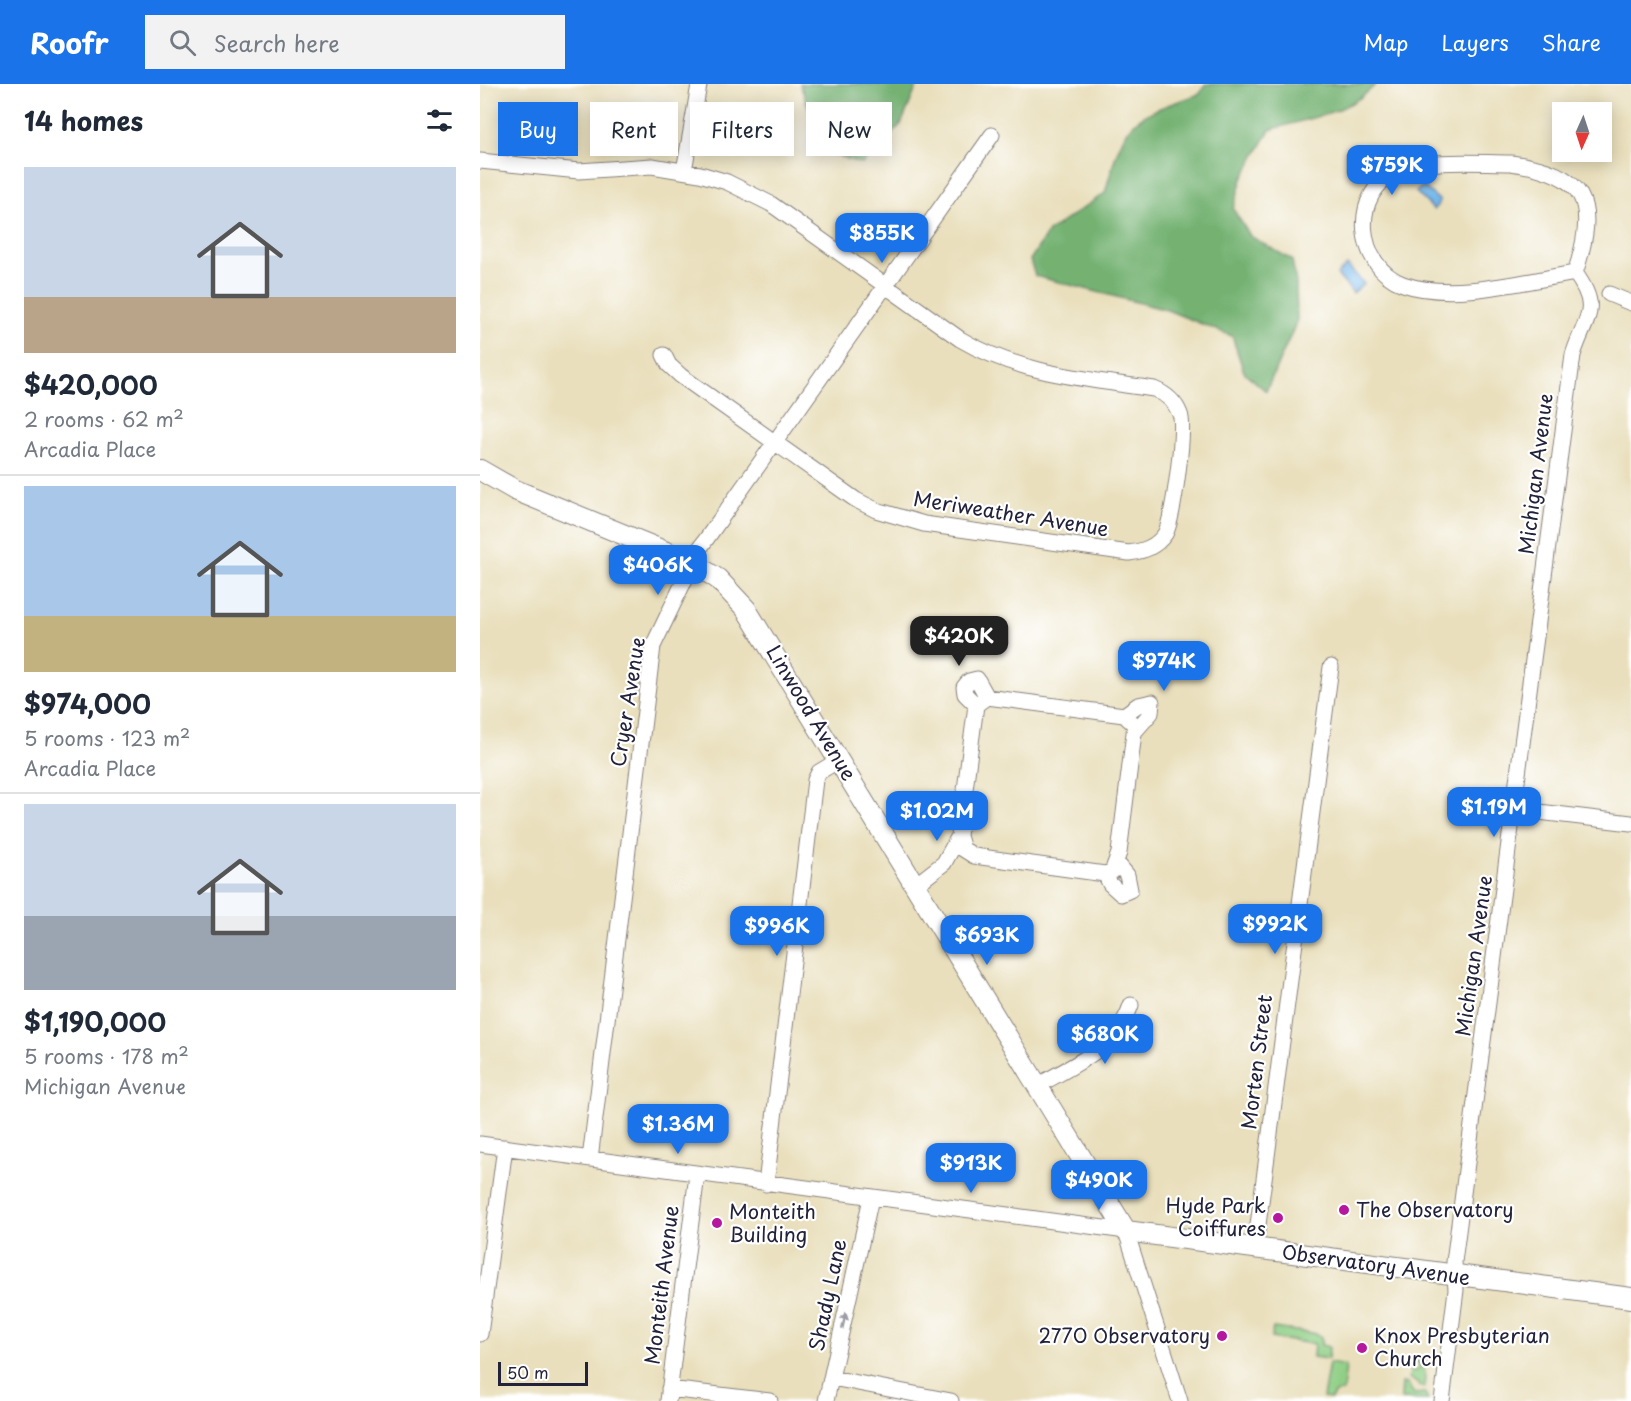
<!DOCTYPE html>
<meta charset="utf-8">
<style>
body{margin:0;font-family:"Playpen Sans",sans-serif;background:#f2f2f3;color:#1f2937;height:100vh;display:flex;flex-direction:column;font-size:22px;white-space:nowrap}
*{box-sizing:border-box;margin:0}
p{font-size:20px;color:#747a83}
.icon{flex:none;width:33px;height:33px;fill:none;stroke:currentColor;stroke-width:2;stroke-linecap:round;stroke-linejoin:round}
.map{position:relative;flex:1;overflow:hidden}
.panel{display:flex;flex-direction:column;background:#fff;width:480px}
.panel>*{flex:none}
.top-card{position:absolute;left:18px;top:18px;width:570px;height:54px;display:flex;gap:12px}
.needle{width:39px;rotate:183deg}
.fabs{position:absolute;left:1072px;top:18px;display:grid;gap:12px}
.fabs a{display:grid;place-items:center;width:60px;height:60px;border-radius:0px;background:#fff;box-shadow:0 3px 15px #0003;font-size:30px}
.scale{position:absolute;left:18px;bottom:15px;width:90px;box-sizing:border-box;padding-left:6px;border:3px solid #22223b;border-top:0;font-size:16px;line-height:21px;white-space:nowrap;color:#22223b;-webkit-text-stroke:4px #fff;paint-order:stroke}
.price{position:absolute;translate:-50% -51px;padding:0 14px;border-radius:12px;background:#1a73e8;color:#fff;font-size:20px;line-height:39px;filter:drop-shadow(0 2px 3px #0008)}
.price::after{content:'';position:absolute;left:50%;top:36px;width:18px;height:14px;margin-left:-9px;background:inherit;clip-path:polygon(0 0,100% 0,50% 100%)}
.price.selected{background:#222;color:#fff}
ul{padding:0;list-style:none}
li{display:grid;align-content:center;gap:12px;height:318px;padding:0 24px}
li+li{border-top:2px solid #e0e1e3}
li span{display:grid;place-items:center;height:186px;border-radius:0px;color:#555}
li>.icon{margin-inline-start:auto}
span .icon{width:108px;height:108px;fill:#fffc;stroke-width:1}
li b{font-size:26px}
h2{display:flex;justify-content:space-between;align-items:center;height:72px;padding:0 24px;font-size:26px}
.pill{padding:0 21px;border-radius:0px;background:#fff;box-shadow:0 3px 15px #0003;font-size:21px;line-height:54px}
.pill.selected{background:#1a73e8;color:#fff}
header{display:flex;align-items:center;gap:36px;box-sizing:border-box;height:84px;padding:0 30px;background:#1a73e8;color:#fff}
header strong{font-size:28px}
nav{display:flex;gap:33px;margin-inline-start:auto;font-size:21px}
.search{width:420px;height:54px;background:#f2f2f3;display:flex;align-items:center;gap:15px;box-sizing:border-box;padding:0 21px;border-radius:0px;color:#747a83;font-size:22px}
main{display:flex;flex:1;min-height:0}
.map>svg:first-child{display:block}
.green{fill:#90cf85;stroke:#597860;stroke-width:1.5}
.forest{fill:#74b272;stroke:#4b6a56;stroke-width:1.5}
.water{fill:#75b7ea;stroke:#4c6c92;stroke-width:1.5}
.lines{fill:none;stroke-linecap:round;stroke-linejoin:round}
.minor-casing{stroke:#86807c;stroke-width:17}
.major-casing{stroke:#86807c;stroke-width:22}
.minor{stroke:#fff;stroke-width:15}
.major{stroke:#fff;stroke-width:20}
.oneway{fill:#9c9ca7}
.poi-dot{fill:#b5179e;stroke:#fff;stroke-width:2}
.labels{text-anchor:middle;stroke-width:4.5;stroke-linejoin:round;paint-order:stroke}
.street-label{font-size:20px;fill:#22223b;stroke:#fff}
.poi-label{font-size:20px;fill:#22223b;stroke:#fff;text-anchor:start}
</style>
<header>
<strong>Roofr</strong>
<div class="search"><svg class="icon" aria-label="search" viewBox="0 0 24 24"><circle cx="10" cy="10" r="6"/><path d="M15 15l6 6"/></svg>Search here</div>
<nav><a>Map</a><a>Layers</a><a>Share</a></nav>
</header>
<main>
<section class="panel">
<h2>14 homes<svg class="icon" aria-label="filters" viewBox="0 0 24 24"><path d="M4 7h16M4 17h16"/><circle cx="9" cy="7" r="2"/><circle cx="15" cy="17" r="2"/></svg></h2>
<ul>
<li><span style="background:linear-gradient(#c9d6e8 70%,#b9a48a 0)"><svg class="icon" aria-label="home" viewBox="0 0 24 24"><path d="M3 11l9-7 9 7M6 9v11h12V9"/></svg></span><div><b>$420,000</b><p>2 rooms · 62 m²</p><p>Arcadia Place</p></div></li>
<li><span style="background:linear-gradient(#a9c7e8 70%,#c2b280 0)"><svg class="icon" aria-label="home" viewBox="0 0 24 24"><path d="M3 11l9-7 9 7M6 9v11h12V9"/></svg></span><div><b>$974,000</b><p>5 rooms · 123 m²</p><p>Arcadia Place</p></div></li>
<li><span style="background:linear-gradient(#c9d6e8 60%,#9aa5b1 0)"><svg class="icon" aria-label="home" viewBox="0 0 24 24"><path d="M3 11l9-7 9 7M6 9v11h12V9"/></svg></span><div><b>$1,190,000</b><p>5 rooms · 178 m²</p><p>Michigan Avenue</p></div></li>
</ul>
</section>
<div class="map">
<svg width="1151" height="1317" viewBox="0 0 1151 1317">
<rect width="100%" height="100%" fill="#fff"/>
<filter id="ink" filterUnits="userSpaceOnUse"><feTurbulence type="fractalNoise" baseFrequency=".0167" numOctaves="2"/><feDisplacementMap in="SourceGraphic" scale="12" xChannelSelector="R" yChannelSelector="G"/><feConvolveMatrix kernelMatrix="1 2 1 2 8 2 1 2 1" color-interpolation-filters="sRGB"/></filter>
<filter id="wash" filterUnits="userSpaceOnUse"><feTurbulence type="fractalNoise" baseFrequency=".008" numOctaves="4" result="noise"/><feDisplacementMap in="SourceGraphic" scale="24" xChannelSelector="R" yChannelSelector="G"/><feGaussianBlur stdDeviation="1.35" result="paint"/><feColorMatrix in="noise" values="0 0 0 0 0 0 0 0 0 0 0 0 0 0 0 0 0 1.4 0 .05"/><feComposite in="paint" operator="in"/></filter>
<g filter="url(#wash)">
<rect width="100%" height="100%" fill="#e9dfbc"/>
<path class="green" d="M793,1244L838,1250L841,1254V1261L849,1263L848,1275L833,1273L834,1260L791,1254Z
M937,1274C947,1281 945,1293 944,1304L929,1294L930,1287H936L939,1284V1279L932,1277Z
M849,1279L866,1282L863,1307L855,1309L851,1315L843,1314Z
M922,1299L927,1300L934,1310L945,1309L948,1316L921,1315Z"/>
<path class="forest" d="M320,0H438L421,40L382,80L349,69L337,48Z
M725,0H896C869,30 827,34 790,46L762,95L753,125L770,152L812,176L816,199L817,237L786,307L764,288L752,252L687,226L555,192L550,176L568,148L625,109C645,35 647,34 720,10Z"/>
<path class="water" d="M943,102L960,117L954,126L936,108Z
M867,181L884,200L873,209L857,191Z"/>
</g>
<g filter="url(#ink)">
<g class="lines">
<defs>
<path id="minor" d="M0,77L99,87L172,82L220,90L247,98L291,120L480,255C539,290 607,295 674,305C686,310 695,317 700,330C706,343 693,437 685,450C676,463 664,467 649,469L444,440L396,426L376,416L201,292L189,281L184,271
M1031,79C1106,89 1119,118 1095,189C1045,197 972,217 923,200C876,183 869,107 918,88C952,74 995,79 1031,79Z
M204,87L219,1
M1129,210L1151,219
M507,613L644,631L655,641L639,769L632,788L625,790L494,772L483,765L479,752L496,621Z
M496,621L485,610L484,603L489,597L497,595L507,613
M644,631L658,621L672,618L671,629L656,646
M1034,725L1151,739
M625,790L630,800L641,810L650,806L647,791L637,779
M437,800L464,779L479,752
M557,1002C593,981 637,964 651,921
M0,1060L646,1147L700,1317
M110,1075L173,562L220,464L512,51
M286,1100L335,696L339,688L359,676
M775,1164L851,583
M0,1250L25,1063
M352,1294L471,1317
M189,1305L290,1317
M188,1317L217,1091
M346,1317L391,1114
M962,1317L976,1206L974,1178L1093,271C1105,233 1122,226 1095,189"/>
<path id="major" d="M0,386L35,406L213,479L238,495L266,525L646,1147L1151,1214"/>
</defs>
<use href="#minor" class="minor-casing"/>
<use href="#major" class="major-casing"/>
<use href="#minor" class="minor"/>
<use href="#major" class="major"/>
</g>
<defs><path id="oneway-solid" d="M-6-.8H1V-3.2L6.5 0L1 3.2V.8H-6Z" transform="scale(1.5)"/></defs>
<use class="oneway" href="#oneway-solid" transform="translate(364 1237) rotate(-78)"/>
</g>
<g class="poi-dot">
<circle cx="864" cy="1126" r="6"/>
<circle cx="798" cy="1134" r="6"/>
<circle cx="237" cy="1139" r="6"/>
<circle cx="742" cy="1252" r="6"/>
<circle cx="882" cy="1264" r="6"/>
</g>
<g class="labels">
<g class="street-label">
<text transform="translate(1056 390) rotate(-83)" y="7">Michigan Avenue</text>
<text transform="translate(531 430) rotate(9)" y="7">Meriweather Avenue</text>
<text transform="translate(148 618) rotate(-81)" y="7">Cryer Avenue</text>
<text transform="translate(331 629) rotate(59)" y="7">Linwood Avenue</text>
<text transform="translate(994 872) rotate(-82)" y="7">Michigan Avenue</text>
<text transform="translate(777 978) rotate(-83)" y="7">Morten Street</text>
<text transform="translate(896 1181) rotate(8)" y="7">Observatory Avenue</text>
<text transform="translate(182 1201) rotate(-83)" y="7">Monteith Avenue</text>
<text transform="translate(348 1211) rotate(-78)" y="7">Shady Lane</text>
</g>
<g class="poi-label">
<text x="786" y="1129" text-anchor="end">Hyde Park<tspan x="786" dy="23">Coiffures</tspan></text>
<text x="876" y="1133">The Observatory</text>
<text x="249" y="1135">Monteith<tspan x="249" dy="23">Building</tspan></text>
<text x="730" y="1259" text-anchor="end">2770 Observatory</text>
<text x="894" y="1259">Knox Presbyterian<tspan x="894" dy="23">Church</tspan></text>
</g>
</g>
</svg>
<div class="fabs">
<a><svg class="needle" viewBox="-14 -14 28 28"><path d="M0-13l5 13h-10z" fill="#e53935"/><path d="M0 13l5-13h-10z" fill="#747a83"/></svg></a>
</div>
<div class="scale">50 m</div>
<b class="price" style="left:912px;top:112px">$759K</b>
<b class="price" style="left:402px;top:180px">$855K</b>
<b class="price" style="left:178px;top:512px">$406K</b>
<b class="price selected" style="left:479px;top:583px">$420K</b>
<b class="price" style="left:684px;top:608px">$974K</b>
<b class="price" style="left:1014px;top:754px">$1.19M</b>
<b class="price" style="left:457px;top:758px">$1.02M</b>
<b class="price" style="left:795px;top:871px">$992K</b>
<b class="price" style="left:297px;top:873px">$996K</b>
<b class="price" style="left:507px;top:882px">$693K</b>
<b class="price" style="left:625px;top:981px">$680K</b>
<b class="price" style="left:198px;top:1071px">$1.36M</b>
<b class="price" style="left:491px;top:1110px">$913K</b>
<b class="price" style="left:619px;top:1127px">$490K</b>
<div class="top-card">
<a class="pill selected">Buy</a>
<a class="pill">Rent</a>
<a class="pill">Filters</a>
<a class="pill">New</a>
</div>
</div>
</main>
